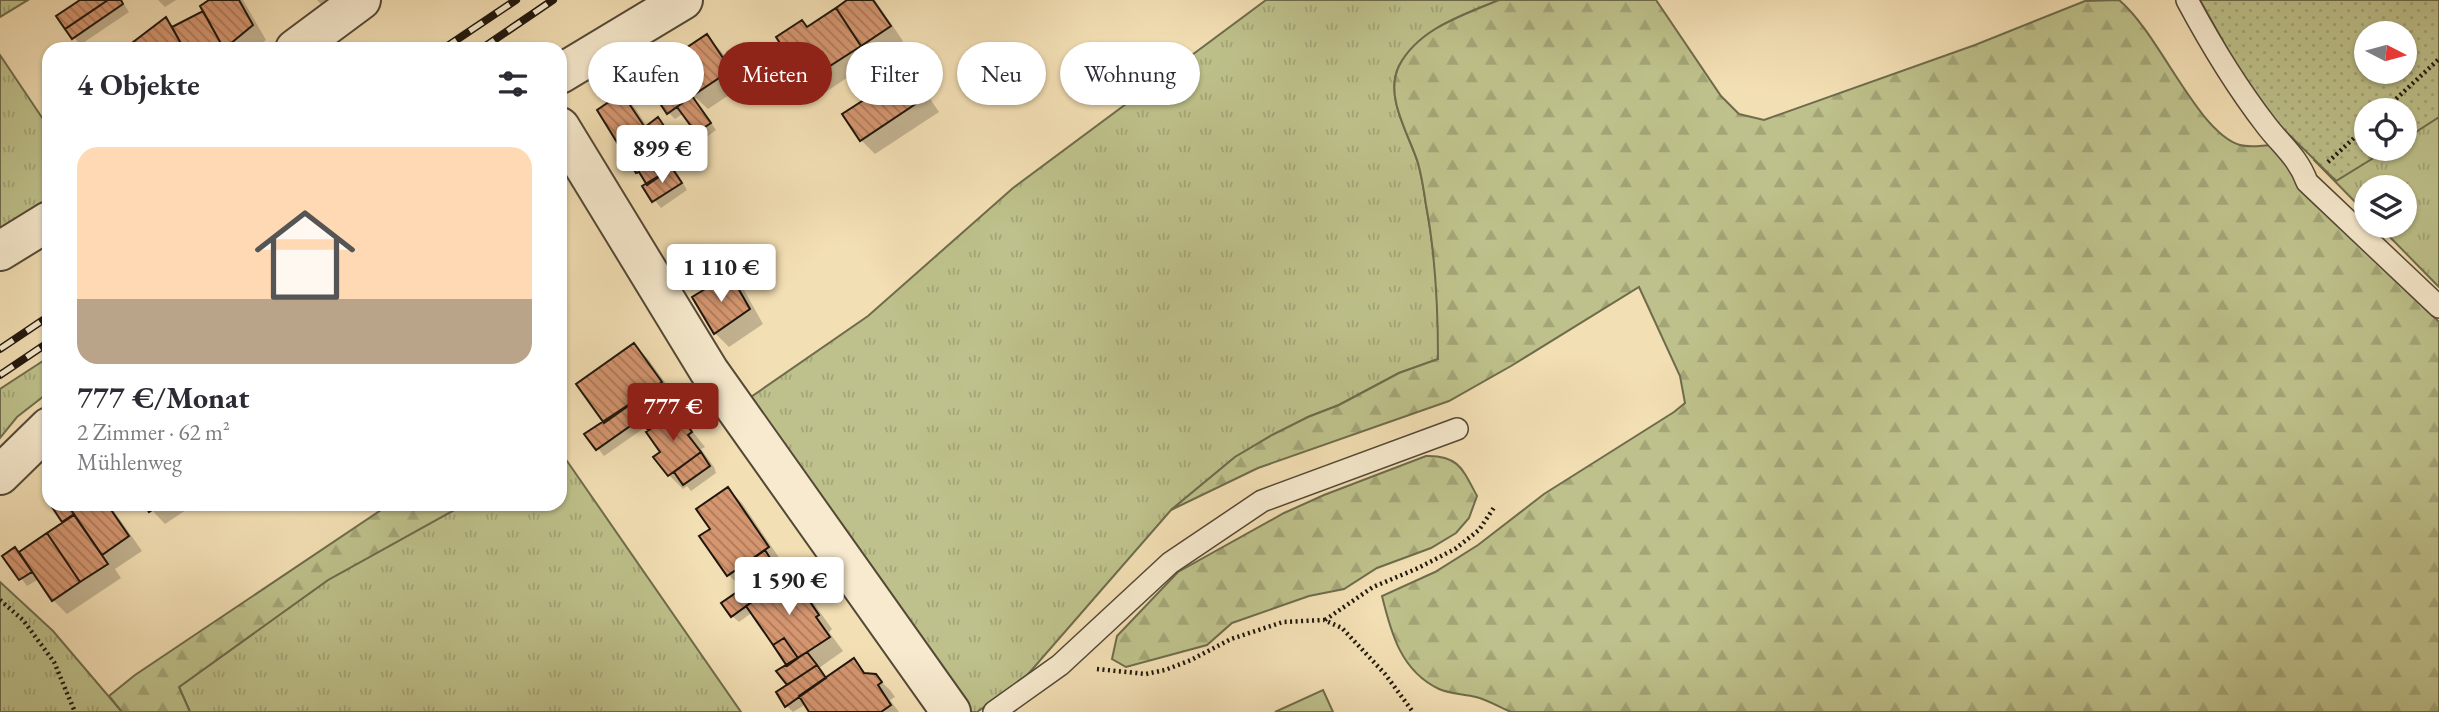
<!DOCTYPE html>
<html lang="de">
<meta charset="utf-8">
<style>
body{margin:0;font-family:"EB Garamond",serif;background:#f2f2f3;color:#2b2b33;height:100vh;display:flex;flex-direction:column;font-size:26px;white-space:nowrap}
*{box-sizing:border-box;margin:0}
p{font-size:23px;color:#7c7c81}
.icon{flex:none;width:38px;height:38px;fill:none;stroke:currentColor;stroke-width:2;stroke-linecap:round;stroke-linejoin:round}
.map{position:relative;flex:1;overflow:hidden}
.drawer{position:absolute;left:42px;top:42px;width:525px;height:469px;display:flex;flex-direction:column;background:#fff;border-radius:21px;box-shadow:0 2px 5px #0004}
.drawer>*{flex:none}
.top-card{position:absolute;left:588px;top:42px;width:665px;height:63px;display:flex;gap:14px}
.needle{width:46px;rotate:96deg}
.buttons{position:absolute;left:2354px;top:21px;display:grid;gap:14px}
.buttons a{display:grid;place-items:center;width:63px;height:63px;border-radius:50%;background:#fff;box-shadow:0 2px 5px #0004;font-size:35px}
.price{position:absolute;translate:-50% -60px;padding:0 16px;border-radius:7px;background:#fff;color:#222;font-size:23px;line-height:46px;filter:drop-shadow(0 2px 4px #0008)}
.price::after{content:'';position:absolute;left:50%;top:42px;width:21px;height:16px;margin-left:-10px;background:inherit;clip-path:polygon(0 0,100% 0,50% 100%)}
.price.current{background:#8f2418;color:#fff}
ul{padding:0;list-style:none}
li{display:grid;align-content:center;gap:14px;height:371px;padding:0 35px}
li span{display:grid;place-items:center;height:217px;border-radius:21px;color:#555}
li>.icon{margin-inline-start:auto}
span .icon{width:126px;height:126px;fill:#fffc;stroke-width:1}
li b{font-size:30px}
h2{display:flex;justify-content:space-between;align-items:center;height:84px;padding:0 35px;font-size:30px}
.tag{padding:0 24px;border-radius:32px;background:#fff;box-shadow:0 2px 5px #0004;font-size:24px;line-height:63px}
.tag.current{background:#8f2418;color:#fff}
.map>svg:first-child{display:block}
.grass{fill:url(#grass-tufts);stroke:#6e6c4c;stroke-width:2;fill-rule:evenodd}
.forest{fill:url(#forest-firs);stroke:#6e6c4c;stroke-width:2}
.park{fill:url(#park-dots);stroke:#6e6c4c;stroke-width:2;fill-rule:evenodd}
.pitch{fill:#bec18b;stroke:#6e6c4c;stroke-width:2}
.shadow{fill:#0003}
.building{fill:url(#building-back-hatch);stroke:#1f160c;stroke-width:2}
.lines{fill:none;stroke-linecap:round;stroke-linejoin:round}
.service-casing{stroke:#544836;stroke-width:24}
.minor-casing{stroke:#544836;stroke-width:42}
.path{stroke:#1f160c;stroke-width:4.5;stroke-dasharray:2 3.5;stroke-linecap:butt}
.service{stroke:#f7eace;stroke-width:21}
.minor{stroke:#f7eace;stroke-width:38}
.rail-casing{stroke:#1f160c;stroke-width:8}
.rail{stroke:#f7eace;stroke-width:5;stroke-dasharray:16;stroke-linecap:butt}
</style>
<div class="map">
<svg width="2439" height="712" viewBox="0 0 2439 712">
<defs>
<pattern id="grass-tufts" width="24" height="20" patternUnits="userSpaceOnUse" patternTransform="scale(1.75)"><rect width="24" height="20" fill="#bec18b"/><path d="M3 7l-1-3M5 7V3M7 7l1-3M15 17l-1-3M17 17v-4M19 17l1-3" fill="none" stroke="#a3a577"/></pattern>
<pattern id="forest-firs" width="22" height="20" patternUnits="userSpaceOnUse" patternTransform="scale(1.75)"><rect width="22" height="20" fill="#bec18b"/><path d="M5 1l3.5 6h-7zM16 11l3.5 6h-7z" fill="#a3a577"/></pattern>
<pattern id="park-dots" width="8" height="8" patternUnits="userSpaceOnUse" patternTransform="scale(1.75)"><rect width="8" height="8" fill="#bec18b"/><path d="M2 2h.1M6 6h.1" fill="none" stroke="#a3a577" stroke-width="1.8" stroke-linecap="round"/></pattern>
<pattern id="building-back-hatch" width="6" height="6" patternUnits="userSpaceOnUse" patternTransform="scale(1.75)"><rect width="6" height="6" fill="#d59670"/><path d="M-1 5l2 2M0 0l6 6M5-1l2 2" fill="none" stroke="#ac795a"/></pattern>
</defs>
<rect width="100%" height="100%" fill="#f3dfb4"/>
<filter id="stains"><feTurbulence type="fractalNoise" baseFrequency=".00286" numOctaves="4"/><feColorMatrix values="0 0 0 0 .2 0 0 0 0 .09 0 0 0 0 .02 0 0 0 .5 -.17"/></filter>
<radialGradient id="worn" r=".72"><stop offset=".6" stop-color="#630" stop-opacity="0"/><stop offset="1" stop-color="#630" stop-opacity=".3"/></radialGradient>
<path class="grass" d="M0,0H28L0,17Z
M1266,0H1499C1463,15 1418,29 1399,66C1384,97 1409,134 1418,163C1422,177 1424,191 1426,205C1436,257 1439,307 1439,359L1399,373L1339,405L1308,417L1235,457L1171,510L1023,680L977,712H966L748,399L868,316L1013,188Z
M2439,0V287L2379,226H2404V187H2366V213L2314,160L2341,83L2404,72ZM2366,110H2404V149H2366Z
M0,55L49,128V207L0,236Z
M49,357V392L17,417L0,438V389Z
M567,461L741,712H190L179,687L328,580L465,504H560V464Z
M0,582L53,631L122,712H0Z"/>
<path class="forest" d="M1499,0H1656L1721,96L1739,114L1764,120L1975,45L2085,1L2119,0C2159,33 2197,132 2240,145C2250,148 2263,145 2273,145L2439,322V712H1511C1499,707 1488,700 1476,697C1464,694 1450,694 1439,689C1401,671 1391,633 1382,596L1435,572L1478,545L1544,494L1674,412L1685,403L1680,376L1639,287L1511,366L1449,401L1258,468L1171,510L1235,457L1272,435L1308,417L1339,405L1399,373L1438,359C1438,307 1436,257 1426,205C1424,191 1422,177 1418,163C1409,134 1384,97 1399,66C1418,29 1463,15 1499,0Z
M1426,456C1459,455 1463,470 1477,496L1469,518L1456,533L1431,548L1377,568L1344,589L1309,596L1232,623L1207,645L1126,667L1112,659L1117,636L1178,572L1284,513L1324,495Z
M390,504H465L328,580L179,687L190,712H122L109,696L135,675Z"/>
<path class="park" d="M2200,0H2439V117L2405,139L2404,110H2366V149H2388L2336,181L2258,104ZM2366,33H2404V72H2366Z"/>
<path class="pitch" d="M1323,690L1333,712H1275Z"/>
<path class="shadow" d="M83,0H121L129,12L80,45L59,17Z
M158,0H176L165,7Z
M213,0H243L266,40L255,49H127L166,19L175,28L205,11Z
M317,0H334L324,7Z
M850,0H875L903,41L821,95L807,81L808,28Z
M707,37L721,51L744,85L708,109L696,98L695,99L716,130L704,139L684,113L675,119L668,112Z
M908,73L922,87L939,112L875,154L861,140Z
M622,95L636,109L647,127L658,119L682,151L669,159L687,190L661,208L644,187L647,182L638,172Z
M730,276L744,290L763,324L729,347L715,333L694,297Z
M634,345L648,359L675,396L668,401L705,447L701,449L714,467L716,473L691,491L687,486L683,489L669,475L663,453L647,426L604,456L587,434L605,422Z
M728,489L742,503L782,562L776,566L786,580L791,577L805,591L832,629L829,632L843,651L819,668L827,679L854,661L868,675L875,676L890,690L895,697L890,700L899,712H812L806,704L793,712L787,706L778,692L789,685L788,664L753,612L739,622L732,616L743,590L729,575L702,536L712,529Z
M52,504H67L70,508L76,504H109L142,551L115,569L121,578L67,614L53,600L39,579L27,586L5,556L20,554L66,523Z
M146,504H195L165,524Z"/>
<path class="building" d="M80,0H108L65,29L56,16Z
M108,0H121L123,4L72,39L65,29Z
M209,0H239L253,25L224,49L200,6Z
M847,0H873L891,26L861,46L836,8Z
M836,8L861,46L805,82L776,37L802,20L807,27Z
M203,11L224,49H184L172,27Z
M166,17L184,49H124Z
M707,34L731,70L692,96L668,60Z
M668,60L692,96L667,114L643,78Z
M909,71L926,97L860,141L842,114Z
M622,93L672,168L647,185L639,172L636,173L597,110Z
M692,96L711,123L696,133L677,107Z
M658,117L676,144L662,153L645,127Z
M672,168L682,183L652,202L642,186Z
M730,274L750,309L714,334L692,297Z
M634,343L662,382L604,423L576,384Z
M669,399L677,410L648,430L640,420Z
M633,402L643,417L596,450L584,434Z
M677,410L692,432L688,435L701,452L668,476L653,457L660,452L646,432Z
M701,452L710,466L683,485L674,472Z
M728,487L769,547L727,576L699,536L710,529L696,509Z
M50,504H67L74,514L62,522Z
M73,504H107L129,536L102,555L69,507Z
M144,504H161L149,512Z
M74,515L108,564L80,582L47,533Z
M47,533L80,582L52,601L19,552Z
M15,547L32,572L19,580L2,556Z
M765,550L775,566L747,585L737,570Z
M775,566L784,579L731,617L721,603Z
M791,574L819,615L816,617L830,637L798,658L784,638L773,645L746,606Z
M784,638L798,658L787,666L773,645Z
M807,652L817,665L787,685L776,671Z
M854,658L864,673L876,674L882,682L878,685L891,705L881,712H809L799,696Z
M817,665L826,678L785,707L776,692Z"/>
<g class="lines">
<defs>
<path id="service" d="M2187,0C2210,43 2236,86 2266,125C2281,145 2298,157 2307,182L2439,307
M994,712L1060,665L1170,563L1262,501L1457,429"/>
<path id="minor" d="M295,49L361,0
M560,74L683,0
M560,127L709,371L951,712
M0,251L49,221
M0,475L49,427"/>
</defs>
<use href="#service" class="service-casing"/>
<use href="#minor" class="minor-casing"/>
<path class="path" d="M2384,110L2439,59
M2328,162L2366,127
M0,600L23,620L54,662L75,712
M1325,620L1373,587L1416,569L1455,549L1479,530L1495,506
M1097,669L1146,674L1165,670L1191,660L1231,639L1283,622L1324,620L1342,628L1385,674L1413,712"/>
<use href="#service" class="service"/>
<use href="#minor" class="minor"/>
<defs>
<path id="rail" d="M443,49L516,0
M481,49L553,0
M0,349L49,316
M0,375L49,342"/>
</defs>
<use href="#rail" class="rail-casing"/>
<use href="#rail" class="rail"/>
</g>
<rect width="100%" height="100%" filter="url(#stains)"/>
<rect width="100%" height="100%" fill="url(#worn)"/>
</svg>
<div class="buttons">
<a><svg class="needle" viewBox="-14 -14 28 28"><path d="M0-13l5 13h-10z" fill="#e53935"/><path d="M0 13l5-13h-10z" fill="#7c7c81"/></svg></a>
<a><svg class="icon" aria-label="locate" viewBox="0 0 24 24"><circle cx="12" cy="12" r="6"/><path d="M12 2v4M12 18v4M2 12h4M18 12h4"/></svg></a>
<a><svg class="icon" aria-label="layers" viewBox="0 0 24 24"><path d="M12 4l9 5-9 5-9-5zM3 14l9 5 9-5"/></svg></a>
</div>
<b class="price" style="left:662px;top:185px">899 €</b>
<b class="price" style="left:721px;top:304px">1 110 €</b>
<b class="price current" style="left:673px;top:443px">777 €</b>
<b class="price" style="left:789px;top:617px">1 590 €</b>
<div class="top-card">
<a class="tag">Kaufen</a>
<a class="tag current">Mieten</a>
<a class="tag">Filter</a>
<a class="tag">Neu</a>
<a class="tag">Wohnung</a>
</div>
<section class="drawer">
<h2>4 Objekte<svg class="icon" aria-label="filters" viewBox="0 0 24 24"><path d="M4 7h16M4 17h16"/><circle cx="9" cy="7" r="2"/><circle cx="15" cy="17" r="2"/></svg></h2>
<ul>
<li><span style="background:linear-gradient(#ffd9b3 70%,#b9a48a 0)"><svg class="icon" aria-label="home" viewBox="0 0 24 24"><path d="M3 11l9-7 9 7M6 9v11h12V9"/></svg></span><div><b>777 €/Monat</b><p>2 Zimmer · 62 m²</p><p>Mühlenweg</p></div></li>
</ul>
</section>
</div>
